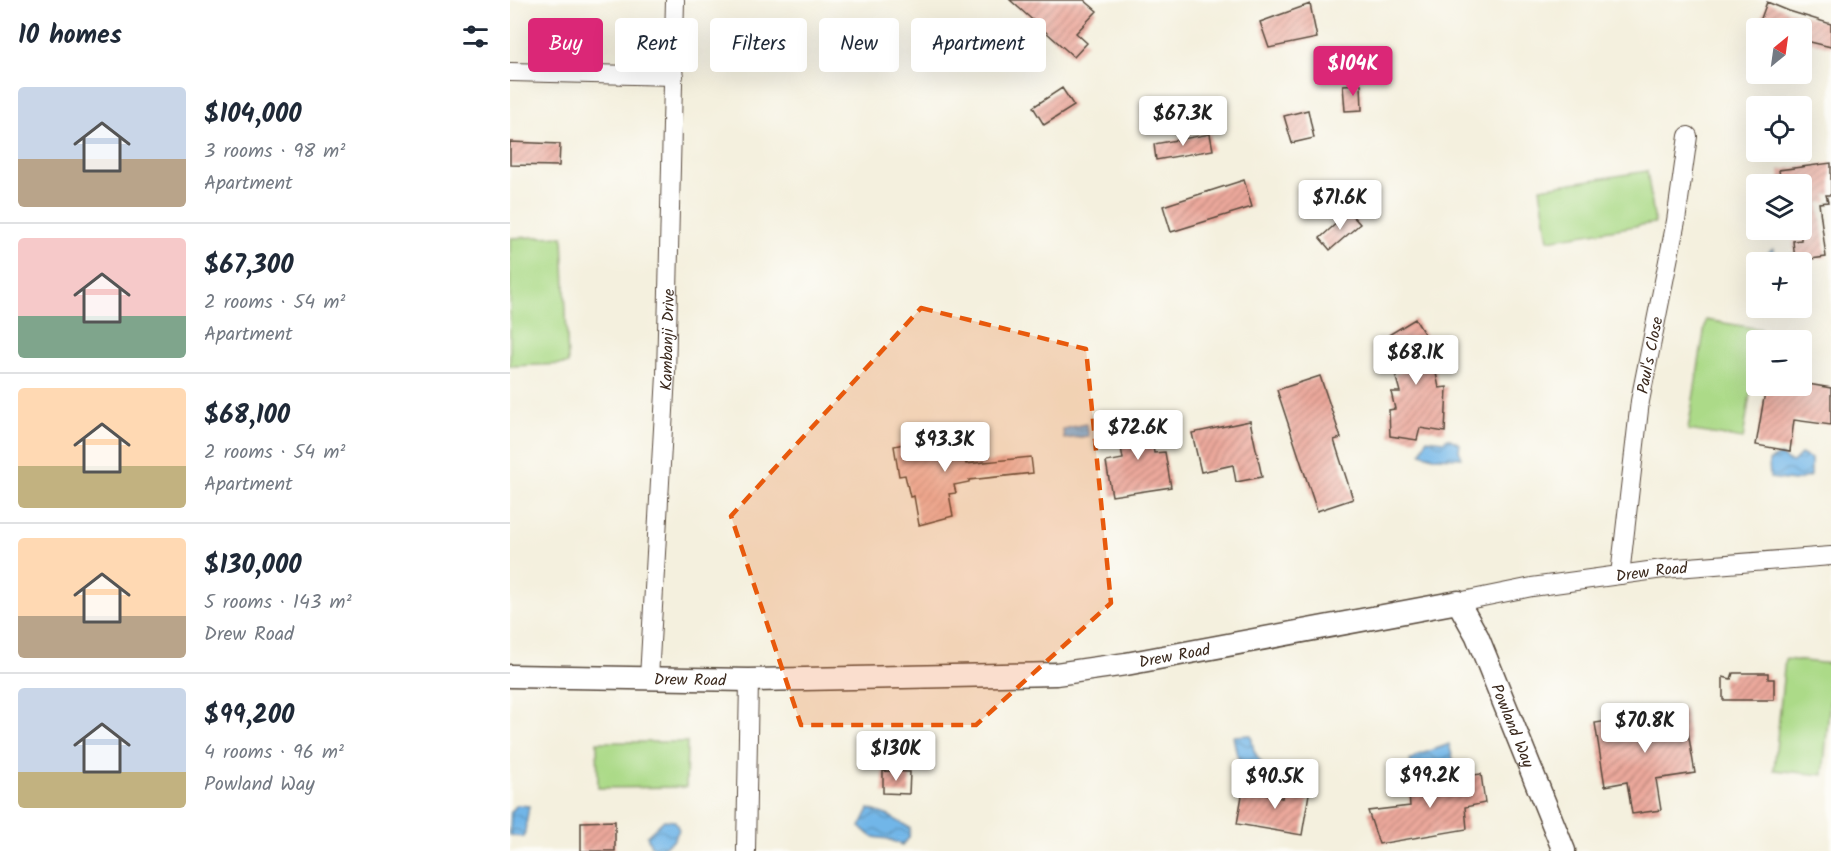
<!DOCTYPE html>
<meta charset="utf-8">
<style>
body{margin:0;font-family:Kalam,sans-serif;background:#f2f2f3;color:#1f2937;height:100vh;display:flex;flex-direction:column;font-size:22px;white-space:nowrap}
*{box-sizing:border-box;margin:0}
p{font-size:20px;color:#747a83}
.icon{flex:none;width:33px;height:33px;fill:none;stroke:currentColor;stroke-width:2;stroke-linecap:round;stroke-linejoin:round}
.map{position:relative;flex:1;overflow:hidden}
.panel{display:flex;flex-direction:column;background:#fff;width:510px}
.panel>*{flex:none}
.hud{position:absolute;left:18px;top:18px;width:570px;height:54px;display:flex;gap:12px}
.needle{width:39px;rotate:29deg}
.tools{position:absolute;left:1236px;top:18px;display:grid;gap:12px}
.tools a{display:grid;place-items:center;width:66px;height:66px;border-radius:6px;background:#fff;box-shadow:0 6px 24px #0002;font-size:30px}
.price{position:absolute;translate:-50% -51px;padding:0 14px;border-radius:6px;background:#fff;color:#222;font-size:20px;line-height:39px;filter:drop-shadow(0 2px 3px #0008)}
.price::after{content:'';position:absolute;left:50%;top:36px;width:18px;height:14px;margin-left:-9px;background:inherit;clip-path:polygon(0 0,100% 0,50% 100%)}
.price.on{background:#db2777;color:#fff}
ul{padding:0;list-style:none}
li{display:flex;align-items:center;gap:18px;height:150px;padding:0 18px}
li+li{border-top:2px solid #e0e1e3}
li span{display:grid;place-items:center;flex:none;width:168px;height:120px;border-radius:6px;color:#555}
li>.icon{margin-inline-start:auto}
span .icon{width:72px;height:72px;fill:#fffc;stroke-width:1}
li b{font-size:26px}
h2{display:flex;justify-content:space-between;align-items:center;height:72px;padding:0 18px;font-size:26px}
.pill{padding:0 21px;border-radius:6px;background:#fff;box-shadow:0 6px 24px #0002;font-size:21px;line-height:54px}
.pill.on{background:#db2777;color:#fff}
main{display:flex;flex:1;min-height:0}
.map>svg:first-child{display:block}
.garden{fill:#acda88;stroke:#748253;stroke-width:1.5}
.water{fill:url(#water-waves);stroke:#567083;stroke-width:1.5}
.building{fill:url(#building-hatch)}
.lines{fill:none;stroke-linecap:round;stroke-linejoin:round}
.minor-casing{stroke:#57483b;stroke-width:20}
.tertiary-casing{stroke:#57483b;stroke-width:25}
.minor{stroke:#fff;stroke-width:18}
.tertiary{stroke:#fff;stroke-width:22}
.marked{fill:#e8590c;fill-opacity:0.2;stroke:#e8590c;stroke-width:4.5;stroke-dasharray:12 8;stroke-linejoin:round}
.labels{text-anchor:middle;stroke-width:5;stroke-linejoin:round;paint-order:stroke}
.street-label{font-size:16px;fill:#3b2a1e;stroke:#fdfcf7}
</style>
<main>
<section class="panel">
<h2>10 homes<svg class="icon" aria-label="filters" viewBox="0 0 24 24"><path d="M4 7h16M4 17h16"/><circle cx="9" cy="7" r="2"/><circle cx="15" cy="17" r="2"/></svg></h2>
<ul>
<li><span style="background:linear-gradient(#c9d6e8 60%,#b9a48a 0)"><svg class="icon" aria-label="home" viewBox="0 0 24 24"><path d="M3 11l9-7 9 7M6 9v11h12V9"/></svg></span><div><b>$104,000</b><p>3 rooms · 98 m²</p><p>Apartment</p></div></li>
<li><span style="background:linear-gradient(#f6c9c9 65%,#7fa58c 0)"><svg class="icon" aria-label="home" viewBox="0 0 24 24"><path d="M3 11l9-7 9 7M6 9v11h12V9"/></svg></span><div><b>$67,300</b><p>2 rooms · 54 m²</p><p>Apartment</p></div></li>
<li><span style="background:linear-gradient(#ffd9b3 65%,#c2b280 0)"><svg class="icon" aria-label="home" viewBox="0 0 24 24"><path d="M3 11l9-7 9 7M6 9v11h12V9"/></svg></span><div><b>$68,100</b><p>2 rooms · 54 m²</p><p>Apartment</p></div></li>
<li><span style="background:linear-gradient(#ffd9b3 65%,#b9a48a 0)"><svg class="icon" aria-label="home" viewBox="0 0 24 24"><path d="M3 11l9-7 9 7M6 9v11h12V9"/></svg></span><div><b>$130,000</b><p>5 rooms · 143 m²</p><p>Drew Road</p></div></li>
<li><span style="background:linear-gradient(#c9d6e8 70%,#c2b280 0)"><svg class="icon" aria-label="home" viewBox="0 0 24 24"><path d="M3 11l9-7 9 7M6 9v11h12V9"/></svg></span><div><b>$99,200</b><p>4 rooms · 96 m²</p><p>Powland Way</p></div></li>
</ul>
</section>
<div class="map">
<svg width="1321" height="851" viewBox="0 0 1321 851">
<defs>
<pattern id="water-waves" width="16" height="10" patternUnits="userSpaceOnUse" patternTransform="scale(1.5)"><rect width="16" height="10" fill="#71b6e8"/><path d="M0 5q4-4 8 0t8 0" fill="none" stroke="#5e94bb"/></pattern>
<pattern id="building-hatch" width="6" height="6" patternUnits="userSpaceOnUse" patternTransform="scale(1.5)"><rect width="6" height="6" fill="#eba89b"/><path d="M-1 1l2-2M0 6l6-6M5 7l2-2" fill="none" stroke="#c0897e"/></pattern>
</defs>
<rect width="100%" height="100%" fill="#fdfcf7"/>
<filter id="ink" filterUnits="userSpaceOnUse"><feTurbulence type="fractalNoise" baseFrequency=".0167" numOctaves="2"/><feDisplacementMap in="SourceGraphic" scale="12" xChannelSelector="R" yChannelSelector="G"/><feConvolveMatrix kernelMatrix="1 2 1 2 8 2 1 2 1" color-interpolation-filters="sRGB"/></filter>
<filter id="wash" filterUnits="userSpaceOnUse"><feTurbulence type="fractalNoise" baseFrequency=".008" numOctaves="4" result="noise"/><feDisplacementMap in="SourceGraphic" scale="24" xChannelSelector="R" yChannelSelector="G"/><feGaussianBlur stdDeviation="1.35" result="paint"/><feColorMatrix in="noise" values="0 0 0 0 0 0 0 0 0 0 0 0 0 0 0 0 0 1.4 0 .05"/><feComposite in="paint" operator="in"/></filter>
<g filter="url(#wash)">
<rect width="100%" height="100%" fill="#f4f0de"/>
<path class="garden" d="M1137,171L1145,223L1038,240L1030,188Z
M53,236L58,364L0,366V238Z
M1196,320L1251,329L1249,340H1246V356L1233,439L1178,430Z
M1275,659L1321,664V688L1313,775L1264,770Z
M87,742H177L176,787L88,788Z"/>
<path class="water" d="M1263,249L1265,256L1283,254L1285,262H1250L1249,259Z
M576,424L579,436L554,439L553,429Z
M938,438L950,444L949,450L951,458L923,457L911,453L917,439L934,441Z
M1291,454L1301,459V476L1284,481L1260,478L1259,461L1270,455L1278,461L1283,462Z
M741,735L744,751L752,764L748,773L733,769L727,755L723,736Z
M939,744L944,763L923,766V773L916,775L914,769L903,773L900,760C911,752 926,750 939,744Z
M7,805L19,806L14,837L0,835L1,812Z
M359,809L379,816L400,828L399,838L392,845L378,839L363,837L350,827Z
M154,820L165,821L169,830L163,841L149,850L141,846L137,836Z"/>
<g id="blocks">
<path class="building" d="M500,0H574L587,11L566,33L577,43L564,57Z
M1257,2L1279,11L1321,24V47L1292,40V28H1260L1249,24Z
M800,4L807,38L759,48L750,22Z
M851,84L852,110L835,111L833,85Z
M552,88L564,106L534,125L523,107Z
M798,110L804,138L782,143L774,116Z
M700,134L703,150L646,160L644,144Z
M0,142L50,144L49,166L0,165Z
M1321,163V195H1316L1318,202L1309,203L1316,257L1285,261L1283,241L1291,240L1292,184H1271L1269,170Z
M734,180L742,207L661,232L653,206Z
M839,212L850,224L820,250L810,238Z
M905,319L920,343L929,388L937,387L935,432L910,428L907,440L880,436L879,410L885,409L881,392H890L885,374L891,373L883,358L888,357L877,336Z
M810,376L831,438L824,440L843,499L807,511L767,390Z
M1298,384L1321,388V425L1284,420L1280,451L1246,445L1256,386Z
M639,418L644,453L655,452L661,487L602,496L596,462L613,459L607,423Z
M740,421L752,477L726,482L723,465L691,472L682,433Z
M437,432L441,452L453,450L456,464L521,457L523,473L459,480V482L444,485L446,493L439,494L443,516L409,525L404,496L400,497L395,475L389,476L384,446L399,443L398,439Z
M1223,673H1258V679H1264V700H1213V677L1221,679Z
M1174,709L1185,773L1146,779L1151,810L1122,814L1117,782L1095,786L1085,723Z
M373,771L400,772L399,794L373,793Z
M971,774L975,803L955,807L957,829L869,844L858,811L900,806L898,783Z
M774,785L800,788L792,835L727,824L733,790L772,798Z
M105,821V851H71V822Z"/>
</g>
</g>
<g filter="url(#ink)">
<use href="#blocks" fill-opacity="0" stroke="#57483b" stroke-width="1.5"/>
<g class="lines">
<defs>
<g id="minor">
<path d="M0,72L164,76"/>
<path id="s1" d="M1110,575L1130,401L1166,221L1178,136"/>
<path id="s2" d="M948,602L1022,587L1153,569L1321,556"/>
<path id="s3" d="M139,678L156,375L165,0"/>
<path d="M236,851L239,680"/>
</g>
<g id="tertiary">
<path id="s4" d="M0,676L239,680L546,674L616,664L948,602L967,636L1054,851"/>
</g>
</defs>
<use href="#minor" class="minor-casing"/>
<use href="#tertiary" class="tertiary-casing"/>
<use href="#minor" class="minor"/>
<use href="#tertiary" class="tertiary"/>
</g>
</g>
<path class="marked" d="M411,308L576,349L601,603L466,725H291L221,516Z"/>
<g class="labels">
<g class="street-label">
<text dy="6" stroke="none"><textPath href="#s3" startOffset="339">Kambanji Drive</textPath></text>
<text dy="6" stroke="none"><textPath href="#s1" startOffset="222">Paul's Close</textPath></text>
<text dy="6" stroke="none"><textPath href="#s2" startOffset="196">Drew Road</textPath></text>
<text dy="6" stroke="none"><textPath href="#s4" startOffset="666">Drew Road</textPath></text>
<text dy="6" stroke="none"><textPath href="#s4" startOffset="180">Drew Road</textPath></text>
<text dy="6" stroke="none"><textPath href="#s4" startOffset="1090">Powland Way</textPath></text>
</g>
</g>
</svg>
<div class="tools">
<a><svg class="needle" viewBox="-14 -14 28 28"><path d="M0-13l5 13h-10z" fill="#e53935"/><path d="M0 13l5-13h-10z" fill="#747a83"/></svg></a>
<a><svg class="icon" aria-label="locate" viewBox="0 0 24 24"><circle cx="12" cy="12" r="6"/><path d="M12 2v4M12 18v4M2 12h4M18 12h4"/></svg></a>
<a><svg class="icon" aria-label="layers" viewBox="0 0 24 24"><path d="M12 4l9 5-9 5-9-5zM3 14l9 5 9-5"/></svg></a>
<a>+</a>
<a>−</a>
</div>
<b class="price on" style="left:843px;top:97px">$104K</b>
<b class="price" style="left:673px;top:147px">$67.3K</b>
<b class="price" style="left:830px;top:231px">$71.6K</b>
<b class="price" style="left:906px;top:386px">$68.1K</b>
<b class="price" style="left:628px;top:461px">$72.6K</b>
<b class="price" style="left:435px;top:473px">$93.3K</b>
<b class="price" style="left:1135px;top:754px">$70.8K</b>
<b class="price" style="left:386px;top:782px">$130K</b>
<b class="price" style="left:920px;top:809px">$99.2K</b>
<b class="price" style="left:765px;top:810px">$90.5K</b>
<div class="hud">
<a class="pill on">Buy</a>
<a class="pill">Rent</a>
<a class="pill">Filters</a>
<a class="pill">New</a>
<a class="pill">Apartment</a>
</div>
</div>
</main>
